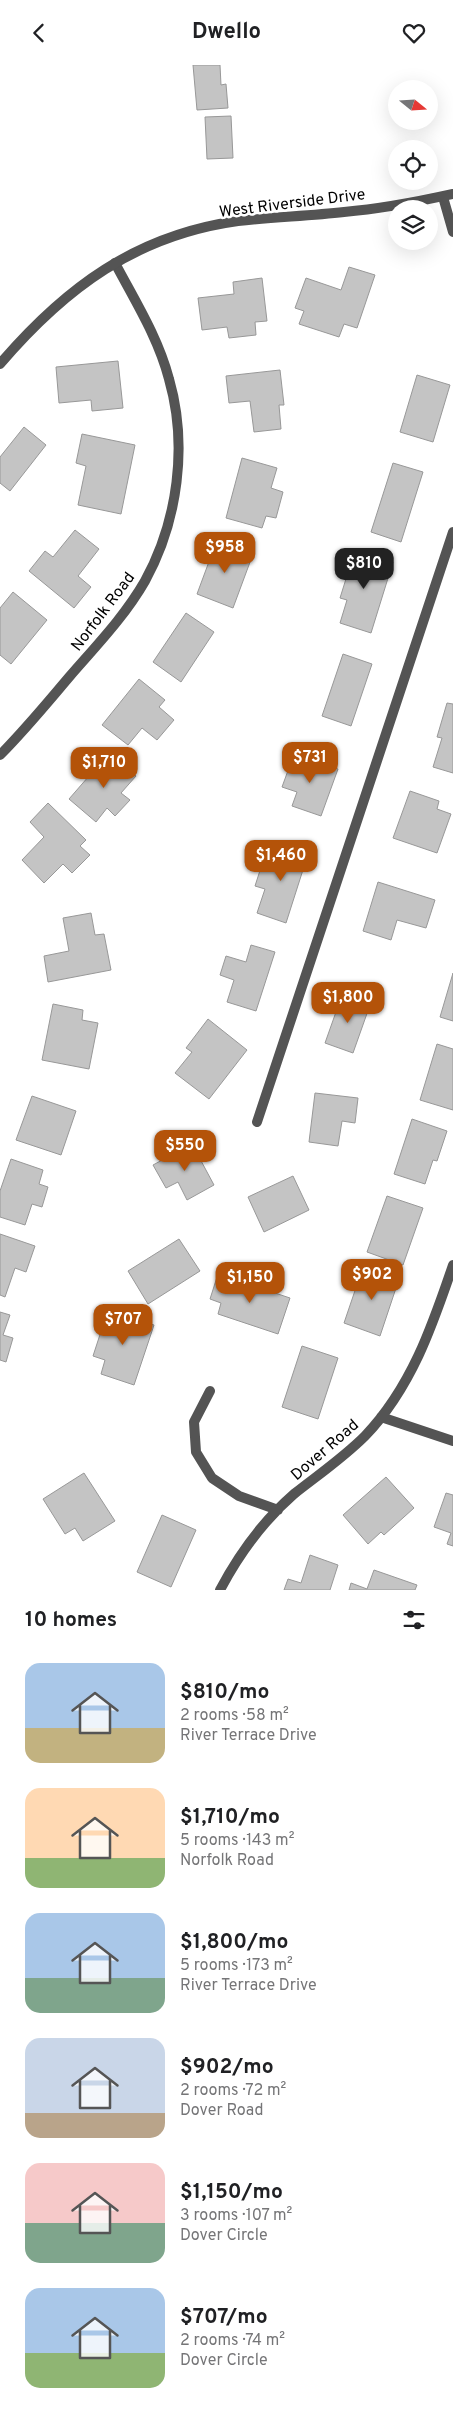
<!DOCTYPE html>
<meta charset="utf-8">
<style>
body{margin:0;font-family:Overpass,sans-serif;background:#f6f6f6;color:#202124;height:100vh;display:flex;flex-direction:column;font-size:19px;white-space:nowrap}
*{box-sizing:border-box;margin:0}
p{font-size:16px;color:#757577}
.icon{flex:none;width:28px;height:28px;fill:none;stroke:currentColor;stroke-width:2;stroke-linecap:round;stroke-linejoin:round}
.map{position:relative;height:1525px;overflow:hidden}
.sheet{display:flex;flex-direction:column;background:#fff;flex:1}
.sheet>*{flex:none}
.needle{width:32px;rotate:108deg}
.buttons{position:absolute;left:388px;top:15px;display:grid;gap:10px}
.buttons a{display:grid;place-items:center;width:50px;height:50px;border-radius:50%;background:#fff;box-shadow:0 5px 20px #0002;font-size:25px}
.price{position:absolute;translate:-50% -42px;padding:0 11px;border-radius:10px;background:#b45309;color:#fff;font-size:16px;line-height:32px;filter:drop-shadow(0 1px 2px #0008)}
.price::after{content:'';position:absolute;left:50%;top:30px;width:15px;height:11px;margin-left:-8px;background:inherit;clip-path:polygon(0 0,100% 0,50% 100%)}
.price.active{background:#222;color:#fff}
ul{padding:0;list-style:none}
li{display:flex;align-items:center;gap:15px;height:125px;padding:0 25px}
li span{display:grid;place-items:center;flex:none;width:140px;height:100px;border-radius:15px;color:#555}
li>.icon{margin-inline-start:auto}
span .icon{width:60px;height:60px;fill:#fffc;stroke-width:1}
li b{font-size:21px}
h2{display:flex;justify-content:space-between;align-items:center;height:60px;padding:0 25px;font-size:21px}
header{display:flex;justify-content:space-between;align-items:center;height:65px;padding:0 25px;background:#fff;font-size:22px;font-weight:700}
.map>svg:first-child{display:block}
.building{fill:#c4c4c4;stroke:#989898}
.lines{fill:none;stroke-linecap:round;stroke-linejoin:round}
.minor{stroke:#545454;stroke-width:10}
.tertiary{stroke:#545454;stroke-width:10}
.labels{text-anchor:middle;stroke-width:5;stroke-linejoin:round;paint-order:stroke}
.street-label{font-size:16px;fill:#000;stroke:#fff}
</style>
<header><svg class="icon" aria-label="back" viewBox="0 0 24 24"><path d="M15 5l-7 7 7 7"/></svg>Dwello<svg class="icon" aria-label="heart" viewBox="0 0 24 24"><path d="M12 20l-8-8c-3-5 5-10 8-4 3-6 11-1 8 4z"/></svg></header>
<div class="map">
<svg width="453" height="1525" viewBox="0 0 453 1525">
<rect width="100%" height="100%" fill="#fff"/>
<path class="building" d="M193,0H220L221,20L226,19L228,43L197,45Z
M231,51L233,93L207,94L205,52Z
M349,202L375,210L357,263L344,259L339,272L299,259L304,246L295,243L306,213L341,225Z
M262,213L267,256L255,257L256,270L229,273L227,262L202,265L198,233L234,229L233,217Z
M118,296L123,343L92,346L91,335L59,338L56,302Z
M280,305L284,340H279L281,364L254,367L250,336L229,338L226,311Z
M417,310L450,320L433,377L400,367Z
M24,362L46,380L10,426L0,418V392Z
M82,369L135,380L121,449L78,440L86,401L76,398Z
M242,393L277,403L271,423L283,427L276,453L266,451L262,463L226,453Z
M393,398L423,407L401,477L371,467Z
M75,465L99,484L78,511L91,522L74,543L29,506L45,486L53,492Z
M217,475L253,489L233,543L197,529Z
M355,485L393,497L371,568L340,558L347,535L340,533Z
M13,527L47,555L11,599L0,590V543Z
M186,548L214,567L181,617L153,597Z
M343,589L372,599L351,661L322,651Z
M139,614L165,635L159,642L174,655L157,675L142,663L128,680L102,660Z
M447,638L453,639V708L433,702L442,673L437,672Z
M109,688L136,711L121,728L130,735L115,751L107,743L96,757L69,734Z
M294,689L338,704L321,751L292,741L297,727L282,722Z
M410,726L439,736L437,744L451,749L437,788L393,773Z
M48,738L86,775L80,781L90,790L72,808L63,799L44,818L22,795L44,772L30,757Z
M281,777L309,786L286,858L257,848L265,824L255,821L264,793L275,797Z
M378,817L435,835L426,863L397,855L391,875L363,866Z
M91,848L95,870L104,869L111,905L48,917L44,891L69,886L63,853Z
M251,880L275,887L256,946L227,937L234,915L220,910L226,891L246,897Z
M453,908V956L440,952Z
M342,930L370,940L353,988L325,978Z
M53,939L83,945L82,955L98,958L89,1004L42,995Z
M208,954L247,985L209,1034L175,1008L192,987L186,983Z
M437,979L453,984V1045L420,1035Z
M315,1028L358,1033L355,1058L342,1056L338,1081L309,1077Z
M32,1031L76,1046L61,1090L16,1075Z
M412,1054L447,1066L437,1096L433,1095L425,1119L394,1109Z
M192,1079L214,1120L187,1135L178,1117L166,1123L153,1100Z
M11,1094L43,1105L39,1119L48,1122L42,1142L32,1139L25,1160L0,1152V1126Z
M293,1111L309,1145L264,1167L248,1132Z
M387,1131L423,1143L403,1200L367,1187Z
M0,1169L35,1181L26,1207L15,1203L5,1232L0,1230Z
M179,1174L200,1206L148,1239L128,1206Z
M363,1202L399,1214L380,1271L344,1258Z
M218,1209L290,1233L278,1269L218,1249L221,1238L210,1234Z
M108,1245L154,1260L134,1320L101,1309L105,1295L93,1291Z
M0,1247L10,1250L3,1270L13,1273L6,1297L0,1295Z
M302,1281L338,1293L318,1354L282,1342Z
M84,1408L115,1456L83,1476L75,1463L65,1469L43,1434Z
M386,1412L414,1443L384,1470L381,1467L368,1479L343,1450Z
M446,1428L453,1430V1481L447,1479L451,1468L434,1462Z
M162,1450L196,1465L171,1522L137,1507Z
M310,1490L338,1500L330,1525H284L288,1514L301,1518Z
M374,1505L417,1520L415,1525H349L351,1518L367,1524Z"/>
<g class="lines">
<path class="minor" d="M443,132L453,167
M0,690C25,665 47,638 70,611C96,581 125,551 145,516C178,456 188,380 169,314C158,272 135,236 115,198
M257,1057L453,467
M210,1326L194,1357L196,1387L212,1413L239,1431L278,1445
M381,1352L453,1376
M220,1525C239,1489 263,1456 294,1429C318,1410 343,1393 365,1371C411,1323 432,1262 453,1200"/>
<path class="tertiary" d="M0,299C65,223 136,170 238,156C273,152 309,151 344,147C381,144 417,137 453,129"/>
</g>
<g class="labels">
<g class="street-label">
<text transform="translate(292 137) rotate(-7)" y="6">West Riverside Drive</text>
<text transform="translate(102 546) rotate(-53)" y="6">Norfolk Road</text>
<text transform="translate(324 1384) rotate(-41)" y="6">Dover Road</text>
</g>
</g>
</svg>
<div class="buttons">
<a><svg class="needle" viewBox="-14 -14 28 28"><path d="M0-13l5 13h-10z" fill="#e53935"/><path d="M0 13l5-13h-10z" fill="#757577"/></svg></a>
<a><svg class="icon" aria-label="locate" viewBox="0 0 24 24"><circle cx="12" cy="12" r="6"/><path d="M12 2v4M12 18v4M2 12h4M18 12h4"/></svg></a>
<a><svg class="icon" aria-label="layers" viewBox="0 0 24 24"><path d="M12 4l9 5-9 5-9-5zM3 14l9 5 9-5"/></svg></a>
</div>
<b class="price" style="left:225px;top:509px">$958</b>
<b class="price active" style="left:364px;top:525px">$810</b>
<b class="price" style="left:310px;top:719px">$731</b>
<b class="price" style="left:104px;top:724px">$1,710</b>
<b class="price" style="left:281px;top:817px">$1,460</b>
<b class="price" style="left:348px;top:959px">$1,800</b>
<b class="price" style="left:185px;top:1107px">$550</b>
<b class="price" style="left:372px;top:1236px">$902</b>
<b class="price" style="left:250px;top:1239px">$1,150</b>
<b class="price" style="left:123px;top:1281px">$707</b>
</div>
<section class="sheet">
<h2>10 homes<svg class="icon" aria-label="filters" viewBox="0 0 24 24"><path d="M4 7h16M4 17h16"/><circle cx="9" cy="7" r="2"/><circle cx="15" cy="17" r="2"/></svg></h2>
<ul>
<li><span style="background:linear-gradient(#a9c7e8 65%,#c2b280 0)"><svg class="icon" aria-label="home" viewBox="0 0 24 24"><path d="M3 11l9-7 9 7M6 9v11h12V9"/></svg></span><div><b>$810/mo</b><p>2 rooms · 58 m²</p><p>River Terrace Drive</p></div></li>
<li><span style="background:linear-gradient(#ffd9b3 70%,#8fb573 0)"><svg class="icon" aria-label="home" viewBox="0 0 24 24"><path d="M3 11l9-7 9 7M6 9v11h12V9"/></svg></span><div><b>$1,710/mo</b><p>5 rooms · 143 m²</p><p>Norfolk Road</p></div></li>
<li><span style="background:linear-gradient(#a9c7e8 65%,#7fa58c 0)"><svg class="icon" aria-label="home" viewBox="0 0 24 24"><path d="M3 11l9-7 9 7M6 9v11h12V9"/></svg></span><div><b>$1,800/mo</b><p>5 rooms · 173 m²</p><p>River Terrace Drive</p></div></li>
<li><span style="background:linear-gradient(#c9d6e8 75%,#b9a48a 0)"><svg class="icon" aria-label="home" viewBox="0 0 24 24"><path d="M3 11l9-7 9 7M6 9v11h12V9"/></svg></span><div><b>$902/mo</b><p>2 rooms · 72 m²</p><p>Dover Road</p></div></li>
<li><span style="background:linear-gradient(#f6c9c9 60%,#7fa58c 0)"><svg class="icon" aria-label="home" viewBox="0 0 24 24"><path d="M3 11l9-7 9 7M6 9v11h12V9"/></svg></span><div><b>$1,150/mo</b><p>3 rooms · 107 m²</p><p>Dover Circle</p></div></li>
<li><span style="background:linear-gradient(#a9c7e8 65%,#8fb573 0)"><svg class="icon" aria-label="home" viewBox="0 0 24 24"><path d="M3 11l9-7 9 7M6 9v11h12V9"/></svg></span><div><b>$707/mo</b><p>2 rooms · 74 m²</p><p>Dover Circle</p></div></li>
</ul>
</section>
